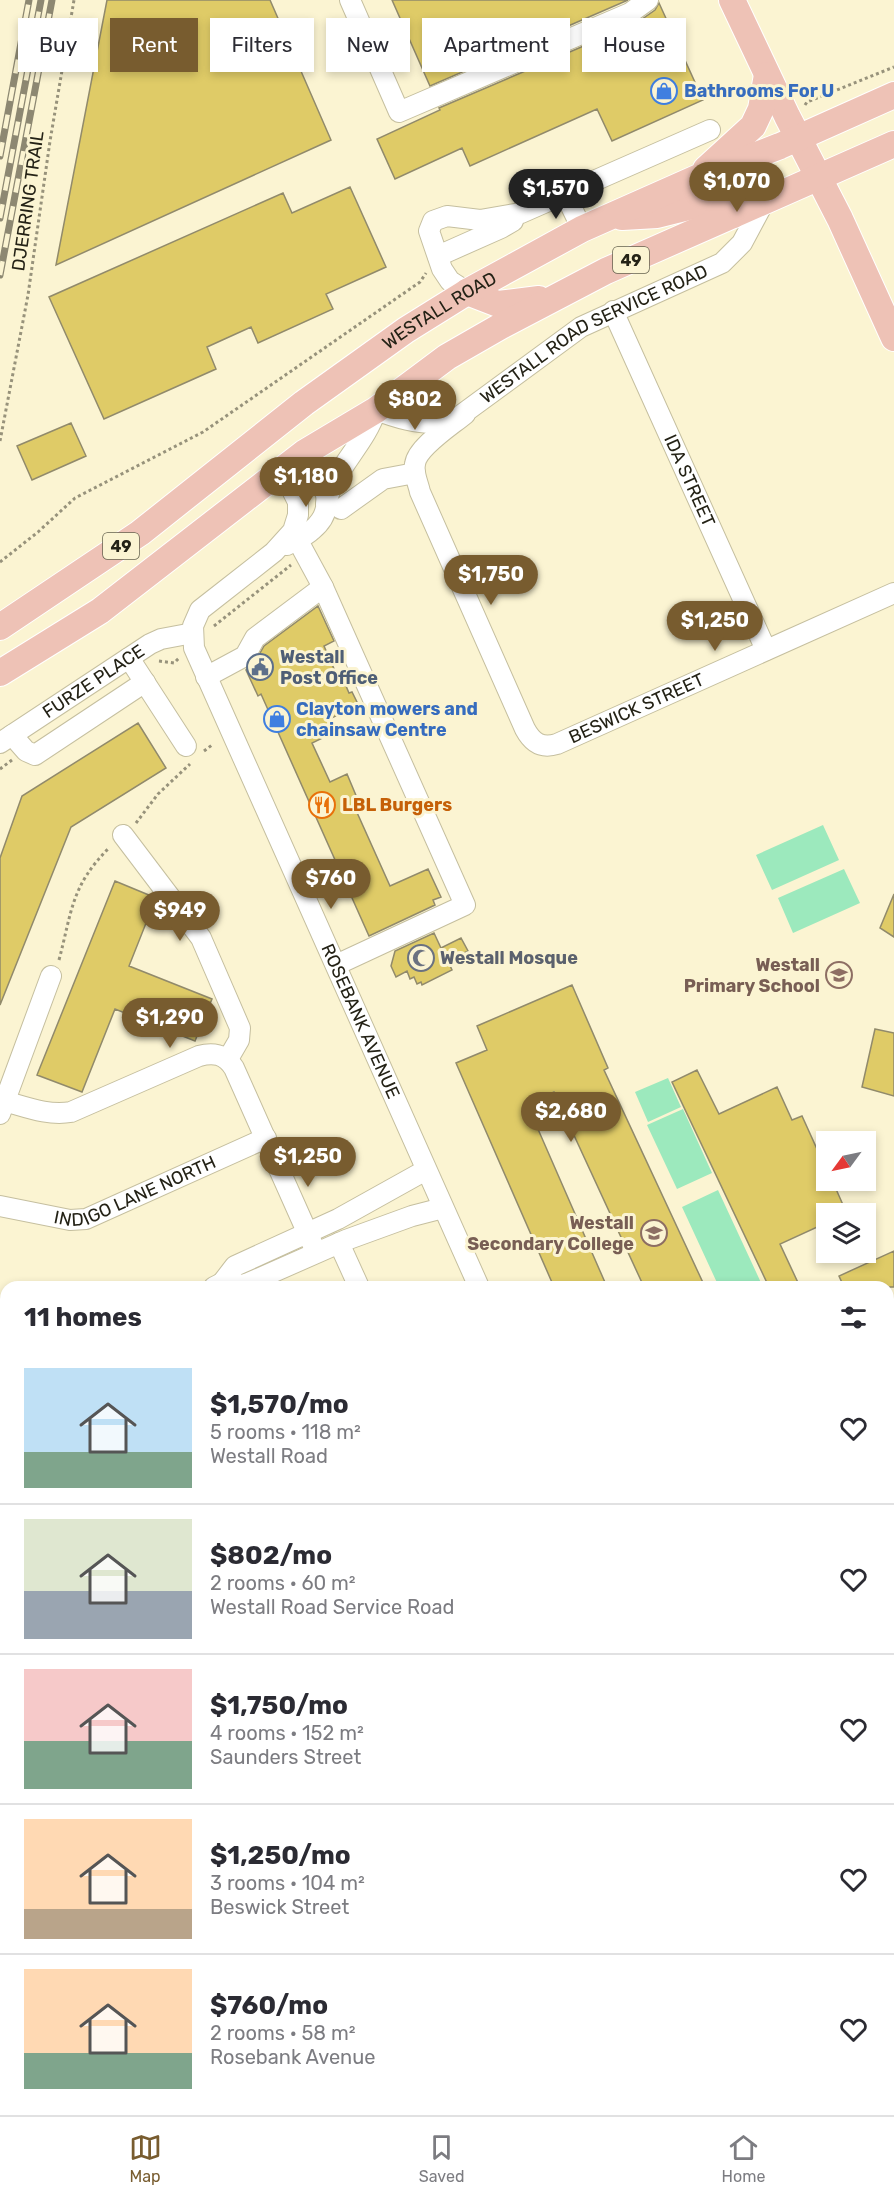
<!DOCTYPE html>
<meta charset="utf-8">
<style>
body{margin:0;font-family:Rubik,sans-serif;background:#f7f7f7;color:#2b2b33;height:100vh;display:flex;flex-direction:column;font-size:22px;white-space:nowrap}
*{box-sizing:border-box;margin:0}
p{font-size:20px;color:#7c7c81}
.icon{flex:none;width:33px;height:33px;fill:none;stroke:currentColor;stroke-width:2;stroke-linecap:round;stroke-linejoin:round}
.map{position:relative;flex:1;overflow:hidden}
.details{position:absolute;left:0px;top:1281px;width:894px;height:834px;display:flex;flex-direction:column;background:#fff;border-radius:18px 18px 0 0;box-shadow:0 3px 9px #0003}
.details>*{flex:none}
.banner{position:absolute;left:18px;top:18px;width:858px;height:54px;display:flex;gap:12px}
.needle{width:39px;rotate:237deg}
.fabs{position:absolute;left:816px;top:1131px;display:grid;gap:12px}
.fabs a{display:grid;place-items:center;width:60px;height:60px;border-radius:0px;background:#fff;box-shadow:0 3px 9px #0003;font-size:30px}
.price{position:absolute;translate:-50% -51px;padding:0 14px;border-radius:21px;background:#785c2f;color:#fff;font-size:20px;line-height:39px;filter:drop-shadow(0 2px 3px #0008)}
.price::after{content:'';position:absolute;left:50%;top:36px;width:18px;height:14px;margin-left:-9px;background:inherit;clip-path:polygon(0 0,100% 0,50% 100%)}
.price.selected{background:#222;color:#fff}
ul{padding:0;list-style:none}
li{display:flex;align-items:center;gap:18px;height:150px;padding:0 24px}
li+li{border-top:2px solid #e1e1e2}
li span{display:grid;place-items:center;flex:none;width:168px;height:120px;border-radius:0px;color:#555}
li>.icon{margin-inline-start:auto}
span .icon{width:72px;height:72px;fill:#fffc;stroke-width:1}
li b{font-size:26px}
h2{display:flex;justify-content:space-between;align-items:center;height:72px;padding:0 24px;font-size:26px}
.chip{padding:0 21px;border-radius:0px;background:#fff;box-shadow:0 3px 9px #0003;font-size:21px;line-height:54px}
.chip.selected{background:#785c2f;color:#fff}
.tabs{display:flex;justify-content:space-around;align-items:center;height:84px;border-top:2px solid #e1e1e2;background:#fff;font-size:16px;color:#7c7c81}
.tabs a{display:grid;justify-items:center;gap:3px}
.tabs .selected{color:#785c2f}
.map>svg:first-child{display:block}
.industrial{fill:#f5e3f4}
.green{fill:#9ce9bd}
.building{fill:#dfcb67;stroke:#918a6b;stroke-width:1.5}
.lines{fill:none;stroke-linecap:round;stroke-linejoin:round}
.minor-casing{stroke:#c5bf9f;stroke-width:22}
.major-casing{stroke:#fff;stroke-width:28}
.path{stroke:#97927b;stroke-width:3;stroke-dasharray:3 3;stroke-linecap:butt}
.minor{stroke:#fff;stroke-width:20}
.major{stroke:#eec2b6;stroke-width:26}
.rail-casing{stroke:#8d8872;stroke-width:7}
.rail{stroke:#fbf4d2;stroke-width:4.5;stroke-dasharray:14;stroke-linecap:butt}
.labels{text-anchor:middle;stroke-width:6;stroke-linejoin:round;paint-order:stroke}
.shield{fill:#fbf4d2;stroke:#64614e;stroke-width:1.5}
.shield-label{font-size:16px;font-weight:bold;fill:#242216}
.shop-label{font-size:18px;font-weight:bold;fill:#366cbe;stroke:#fbf4d2;text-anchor:start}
.street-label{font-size:18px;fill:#242216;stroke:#fbf4d2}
.service-label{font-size:18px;font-weight:bold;fill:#4e5e75;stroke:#fbf4d2;text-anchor:start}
.food-label{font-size:18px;font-weight:bold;fill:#c56008;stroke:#fbf4d2;text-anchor:start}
.worship-label{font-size:18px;font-weight:bold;fill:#5b616d;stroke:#fbf4d2;text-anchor:start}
.education-label{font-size:18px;font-weight:bold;fill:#785e54;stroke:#fbf4d2;text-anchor:end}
</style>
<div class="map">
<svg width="894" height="2115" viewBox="0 0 894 2115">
<rect width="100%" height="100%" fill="#fbf4d2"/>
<path class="industrial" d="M894,1819V2115H877L874,2109H888V1822Z"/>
<path class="green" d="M823,825L839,860L772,890L756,855Z
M844,869L860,903L793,933L778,898Z
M668,1078L681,1107L648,1122L635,1092Z
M683,1109L712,1173L677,1189L647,1125Z
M718,1190L763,1287H719L682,1207Z
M0,1552L6,1553V1610L0,1612Z"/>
<path class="building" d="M107,0H270L331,140L56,265Z
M392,0H628L430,86Z
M659,3L703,100L612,141L597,109L470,166L462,148L395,179L377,139L440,110L439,108L635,24L655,10Z
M350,187L386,267L326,294L333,309L258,343L251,327L207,347L216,369L104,419L49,297L283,193L292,213Z
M71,423L86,456L32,480L17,446Z
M318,606L334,641L324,646L339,680L343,679L349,693L352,692L359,706L331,718L337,731L312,743L330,782L347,774L360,805L355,808L390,886L428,869L441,897L433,900L435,905L369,936L261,694L258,696L246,670L255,662L264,646Z
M138,723L166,768L71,827L0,1005V858L22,796Z
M115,881L156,898L129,966L212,999L195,1041L115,1009L82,1092L37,1075Z
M894,894V937L880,928Z
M434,933L441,948L461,938L468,951L448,961L452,970L422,985L421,982L417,984L414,977L410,979L407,971L396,977L391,966L395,951Z
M572,985L608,1068L604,1070L705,1287H644L554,1092L527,1104L607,1287H554L456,1063L487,1050L477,1026Z
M875,1029L894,1033V1096L862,1087Z
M697,1070L719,1114L777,1087L792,1120L802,1116L826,1169V1180H832L847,1214H826V1223L780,1244L800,1287H769L672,1082Z
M894,1251V1287H844L839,1276Z"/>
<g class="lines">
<defs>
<g id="minor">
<path d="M350,0L399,112L630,13L648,0"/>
<path d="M565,194L582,229"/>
<path d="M438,256L501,228L513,221"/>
<path d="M467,292L450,281L442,269L429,231L433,221L447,216L480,220L521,213L710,130"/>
<path id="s1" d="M613,311L766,650"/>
<path id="s2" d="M465,414C452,425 417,447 415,464C413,474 418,482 420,492L525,729C532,742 541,749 557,744L894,593"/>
<path id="s3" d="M282,470L298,502V515L293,531L274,552L200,610L193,626L194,648L479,1287"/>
<path id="s4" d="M326,504C334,468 365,445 376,410C399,419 434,429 457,418L581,327L722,263L742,243L765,200"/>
<path d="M341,509L383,479L415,473"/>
<path d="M297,539L323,587L465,905L336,965"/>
<path d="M287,545C295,540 305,537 312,530C341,506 321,478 304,453"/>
<path d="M129,658L186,746"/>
<path d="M206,677L245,656L255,638L323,587"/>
<path d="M12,735L26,751L35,755L145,682"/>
<path id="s5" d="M0,743L150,644L161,639L193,633"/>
<path d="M123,835L201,938L240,1028L239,1040L228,1059"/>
<path d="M4,1101C26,1107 48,1116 71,1112L199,1056C214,1052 225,1054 234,1068L316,1252"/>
<path d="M0,1114L51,976"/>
<path id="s6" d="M0,1206L70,1220L86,1219L266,1138"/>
<path d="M339,1243L359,1287"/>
<path d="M222,1283L235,1266L338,1219L426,1170"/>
<path d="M214,1287L222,1283L244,1285L346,1240L412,1216L443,1208"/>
<path d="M0,1315L6,1316"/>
<path d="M0,1332H6"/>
<path d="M0,1446L6,1447"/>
<path d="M0,1548L6,1549"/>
<path d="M0,1617L6,1615"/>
<path d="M888,1667L894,1665"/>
<path d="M0,1861L6,1858"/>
<path d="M846,2109L849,2115"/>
<path d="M96,2115L109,2109"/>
<path d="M753,2115L766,2109"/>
</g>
<g id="major">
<path d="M732,0L787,116L840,219L894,338"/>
<path d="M706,169L753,126L761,109L767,75"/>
<path d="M622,217L657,215L709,202L716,203L733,215"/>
<path d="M467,292L498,304L539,299"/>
<path id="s7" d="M0,627L140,533L304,403L406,330L467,292L582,229L697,178L780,146L894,95"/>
<path d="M0,673L100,611L304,453L376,410L447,357L501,326L606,271L894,144"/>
</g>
</defs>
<use href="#minor" class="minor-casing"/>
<use href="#major" class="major-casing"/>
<path class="path" d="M805,105L807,102L894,67
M0,441L28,295L50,141L74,0
M0,562L38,532L75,498L203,432L420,282L426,273
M214,626L291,565
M159,661L174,663L180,657
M204,751L212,745
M0,769L12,760
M136,823L158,794L190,764
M59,960C72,911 71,886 109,848"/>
<use href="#minor" class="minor"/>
<use href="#major" class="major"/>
<defs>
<path id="rail" d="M0,156L29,0
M0,218L41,0
M0,275L52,0"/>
</defs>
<use href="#rail" class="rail-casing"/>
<use href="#rail" class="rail"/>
</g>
<defs>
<symbol id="shop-ring" viewBox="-11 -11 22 22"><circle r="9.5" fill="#fbf4d2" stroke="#3f7fe0" stroke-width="1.5"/><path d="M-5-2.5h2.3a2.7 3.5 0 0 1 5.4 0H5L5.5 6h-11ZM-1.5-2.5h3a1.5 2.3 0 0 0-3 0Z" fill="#3f7fe0"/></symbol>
<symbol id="civic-ring" viewBox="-11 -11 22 22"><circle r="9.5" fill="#fbf4d2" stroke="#5c6f8a" stroke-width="1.5"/><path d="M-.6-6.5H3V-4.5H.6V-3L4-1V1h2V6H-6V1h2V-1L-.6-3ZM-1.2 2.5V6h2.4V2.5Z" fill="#5c6f8a"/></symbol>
<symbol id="restaurant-ring" viewBox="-11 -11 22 22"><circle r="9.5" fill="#fbf4d2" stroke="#e8710a" stroke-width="1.5"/><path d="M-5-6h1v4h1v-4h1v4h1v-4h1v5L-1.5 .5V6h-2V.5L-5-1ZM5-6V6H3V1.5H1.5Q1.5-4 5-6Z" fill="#e8710a"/></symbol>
<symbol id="mosque-ring" viewBox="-11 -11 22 22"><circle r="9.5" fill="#fbf4d2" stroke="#6b7280" stroke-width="1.5"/><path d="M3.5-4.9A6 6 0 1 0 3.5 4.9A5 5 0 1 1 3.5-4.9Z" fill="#6b7280"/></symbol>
<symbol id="school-ring" viewBox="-11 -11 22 22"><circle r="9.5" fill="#fbf4d2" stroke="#8d6e63" stroke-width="1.5"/><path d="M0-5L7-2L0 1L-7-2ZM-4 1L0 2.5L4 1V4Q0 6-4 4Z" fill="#8d6e63"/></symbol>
</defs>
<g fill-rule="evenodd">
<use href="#shop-ring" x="649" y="76" width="30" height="30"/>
<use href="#civic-ring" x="245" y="652" width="30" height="30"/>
<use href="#shop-ring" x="262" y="704" width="30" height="30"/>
<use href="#restaurant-ring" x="307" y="790" width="30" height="30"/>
<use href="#mosque-ring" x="406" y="943" width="30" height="30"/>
<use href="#school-ring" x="824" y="960" width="30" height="30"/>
<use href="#school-ring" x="639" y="1218" width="30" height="30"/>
</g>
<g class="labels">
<g class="shield">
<rect x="613" y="247" width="36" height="26" rx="4.5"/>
<rect x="103" y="533" width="36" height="26" rx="4.5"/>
</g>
<g class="shield-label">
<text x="631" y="266">49</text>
<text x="121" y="552">49</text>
</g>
<g class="shop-label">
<text x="684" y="97">Bathrooms For U</text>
<text x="296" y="715">Clayton mowers and<tspan x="296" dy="21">chainsaw Centre</tspan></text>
</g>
<g class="street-label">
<text transform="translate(28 201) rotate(-82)" y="6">DJERRING TRAIL</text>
<text dy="6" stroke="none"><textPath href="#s7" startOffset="542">WESTALL ROAD</textPath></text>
<text dy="6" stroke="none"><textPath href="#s4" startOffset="352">WESTALL ROAD SERVICE ROAD</textPath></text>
<text dy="6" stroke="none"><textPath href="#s1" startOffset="186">IDA STREET</textPath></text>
<text dy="6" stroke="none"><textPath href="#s5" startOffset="112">FURZE PLACE</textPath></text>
<text dy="6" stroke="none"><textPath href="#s2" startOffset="486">BESWICK STREET</textPath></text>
<text dy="6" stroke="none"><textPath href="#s3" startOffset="636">ROSEBANK AVENUE</textPath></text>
<text dy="6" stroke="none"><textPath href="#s6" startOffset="142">INDIGO LANE NORTH</textPath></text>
</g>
<g class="service-label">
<text x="280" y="663">Westall<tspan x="280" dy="21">Post Office</tspan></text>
</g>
<g class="food-label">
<text x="342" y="811">LBL Burgers</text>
</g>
<g class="worship-label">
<text x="440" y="964">Westall Mosque</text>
</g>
<g class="education-label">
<text x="820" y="971">Westall<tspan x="820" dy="21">Primary School</tspan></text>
<text x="634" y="1229">Westall<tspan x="634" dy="21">Secondary College</tspan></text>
</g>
</g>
</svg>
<div class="fabs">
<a><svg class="needle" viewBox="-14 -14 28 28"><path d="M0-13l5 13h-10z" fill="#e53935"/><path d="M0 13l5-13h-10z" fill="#7c7c81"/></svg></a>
<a><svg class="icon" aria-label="layers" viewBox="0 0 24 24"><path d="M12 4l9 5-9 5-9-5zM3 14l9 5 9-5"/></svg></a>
</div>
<b class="price" style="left:737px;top:213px">$1,070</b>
<b class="price selected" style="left:556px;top:220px">$1,570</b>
<b class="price" style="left:415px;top:431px">$802</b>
<b class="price" style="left:306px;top:508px">$1,180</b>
<b class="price" style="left:491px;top:606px">$1,750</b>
<b class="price" style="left:715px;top:652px">$1,250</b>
<b class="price" style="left:331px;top:910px">$760</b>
<b class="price" style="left:180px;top:942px">$949</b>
<b class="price" style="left:170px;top:1049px">$1,290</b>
<b class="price" style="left:571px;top:1143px">$2,680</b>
<b class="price" style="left:308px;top:1188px">$1,250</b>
<div class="banner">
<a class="chip">Buy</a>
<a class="chip selected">Rent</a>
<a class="chip">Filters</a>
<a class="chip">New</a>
<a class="chip">Apartment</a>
<a class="chip">House</a>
</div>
<section class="details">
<h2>11 homes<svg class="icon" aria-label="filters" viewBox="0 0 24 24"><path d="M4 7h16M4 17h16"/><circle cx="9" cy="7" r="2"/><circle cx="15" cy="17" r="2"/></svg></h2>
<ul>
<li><span style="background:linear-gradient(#bfe0f5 70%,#7fa58c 0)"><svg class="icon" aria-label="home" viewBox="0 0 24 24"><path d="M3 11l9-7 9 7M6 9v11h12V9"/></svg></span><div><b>$1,570/mo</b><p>5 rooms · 118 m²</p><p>Westall Road</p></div><svg class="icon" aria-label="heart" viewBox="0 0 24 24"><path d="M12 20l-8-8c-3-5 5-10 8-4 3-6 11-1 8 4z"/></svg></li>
<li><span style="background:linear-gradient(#dfe7d0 60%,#9aa5b1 0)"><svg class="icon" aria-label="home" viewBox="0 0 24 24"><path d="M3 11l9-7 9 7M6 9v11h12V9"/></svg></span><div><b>$802/mo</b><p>2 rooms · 60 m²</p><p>Westall Road Service Road</p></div><svg class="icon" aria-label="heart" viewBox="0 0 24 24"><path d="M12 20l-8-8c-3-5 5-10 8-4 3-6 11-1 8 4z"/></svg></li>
<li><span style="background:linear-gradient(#f6c9c9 60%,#7fa58c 0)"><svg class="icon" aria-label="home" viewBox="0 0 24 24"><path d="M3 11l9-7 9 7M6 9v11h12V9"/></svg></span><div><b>$1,750/mo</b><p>4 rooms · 152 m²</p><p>Saunders Street</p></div><svg class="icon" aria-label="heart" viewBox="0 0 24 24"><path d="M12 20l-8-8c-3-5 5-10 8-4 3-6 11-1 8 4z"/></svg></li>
<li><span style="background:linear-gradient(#ffd9b3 75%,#b9a48a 0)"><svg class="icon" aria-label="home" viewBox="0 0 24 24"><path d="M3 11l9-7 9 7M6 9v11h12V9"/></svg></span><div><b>$1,250/mo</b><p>3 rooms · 104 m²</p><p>Beswick Street</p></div><svg class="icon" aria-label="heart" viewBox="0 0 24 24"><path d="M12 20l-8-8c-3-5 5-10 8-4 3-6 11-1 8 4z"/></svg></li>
<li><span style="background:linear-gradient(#ffd9b3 70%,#7fa58c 0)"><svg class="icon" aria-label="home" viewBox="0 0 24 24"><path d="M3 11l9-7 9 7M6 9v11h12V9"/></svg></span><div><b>$760/mo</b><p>2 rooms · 58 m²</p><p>Rosebank Avenue</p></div><svg class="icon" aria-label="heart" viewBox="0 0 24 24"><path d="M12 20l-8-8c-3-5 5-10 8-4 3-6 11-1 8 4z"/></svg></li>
</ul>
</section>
</div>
<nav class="tabs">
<a class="selected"><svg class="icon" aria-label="map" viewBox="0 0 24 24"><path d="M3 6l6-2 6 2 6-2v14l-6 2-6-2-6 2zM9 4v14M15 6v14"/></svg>Map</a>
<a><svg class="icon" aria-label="saved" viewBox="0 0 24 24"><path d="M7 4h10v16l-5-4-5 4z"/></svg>Saved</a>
<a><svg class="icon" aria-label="home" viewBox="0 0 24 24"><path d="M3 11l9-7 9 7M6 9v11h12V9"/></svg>Home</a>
</nav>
